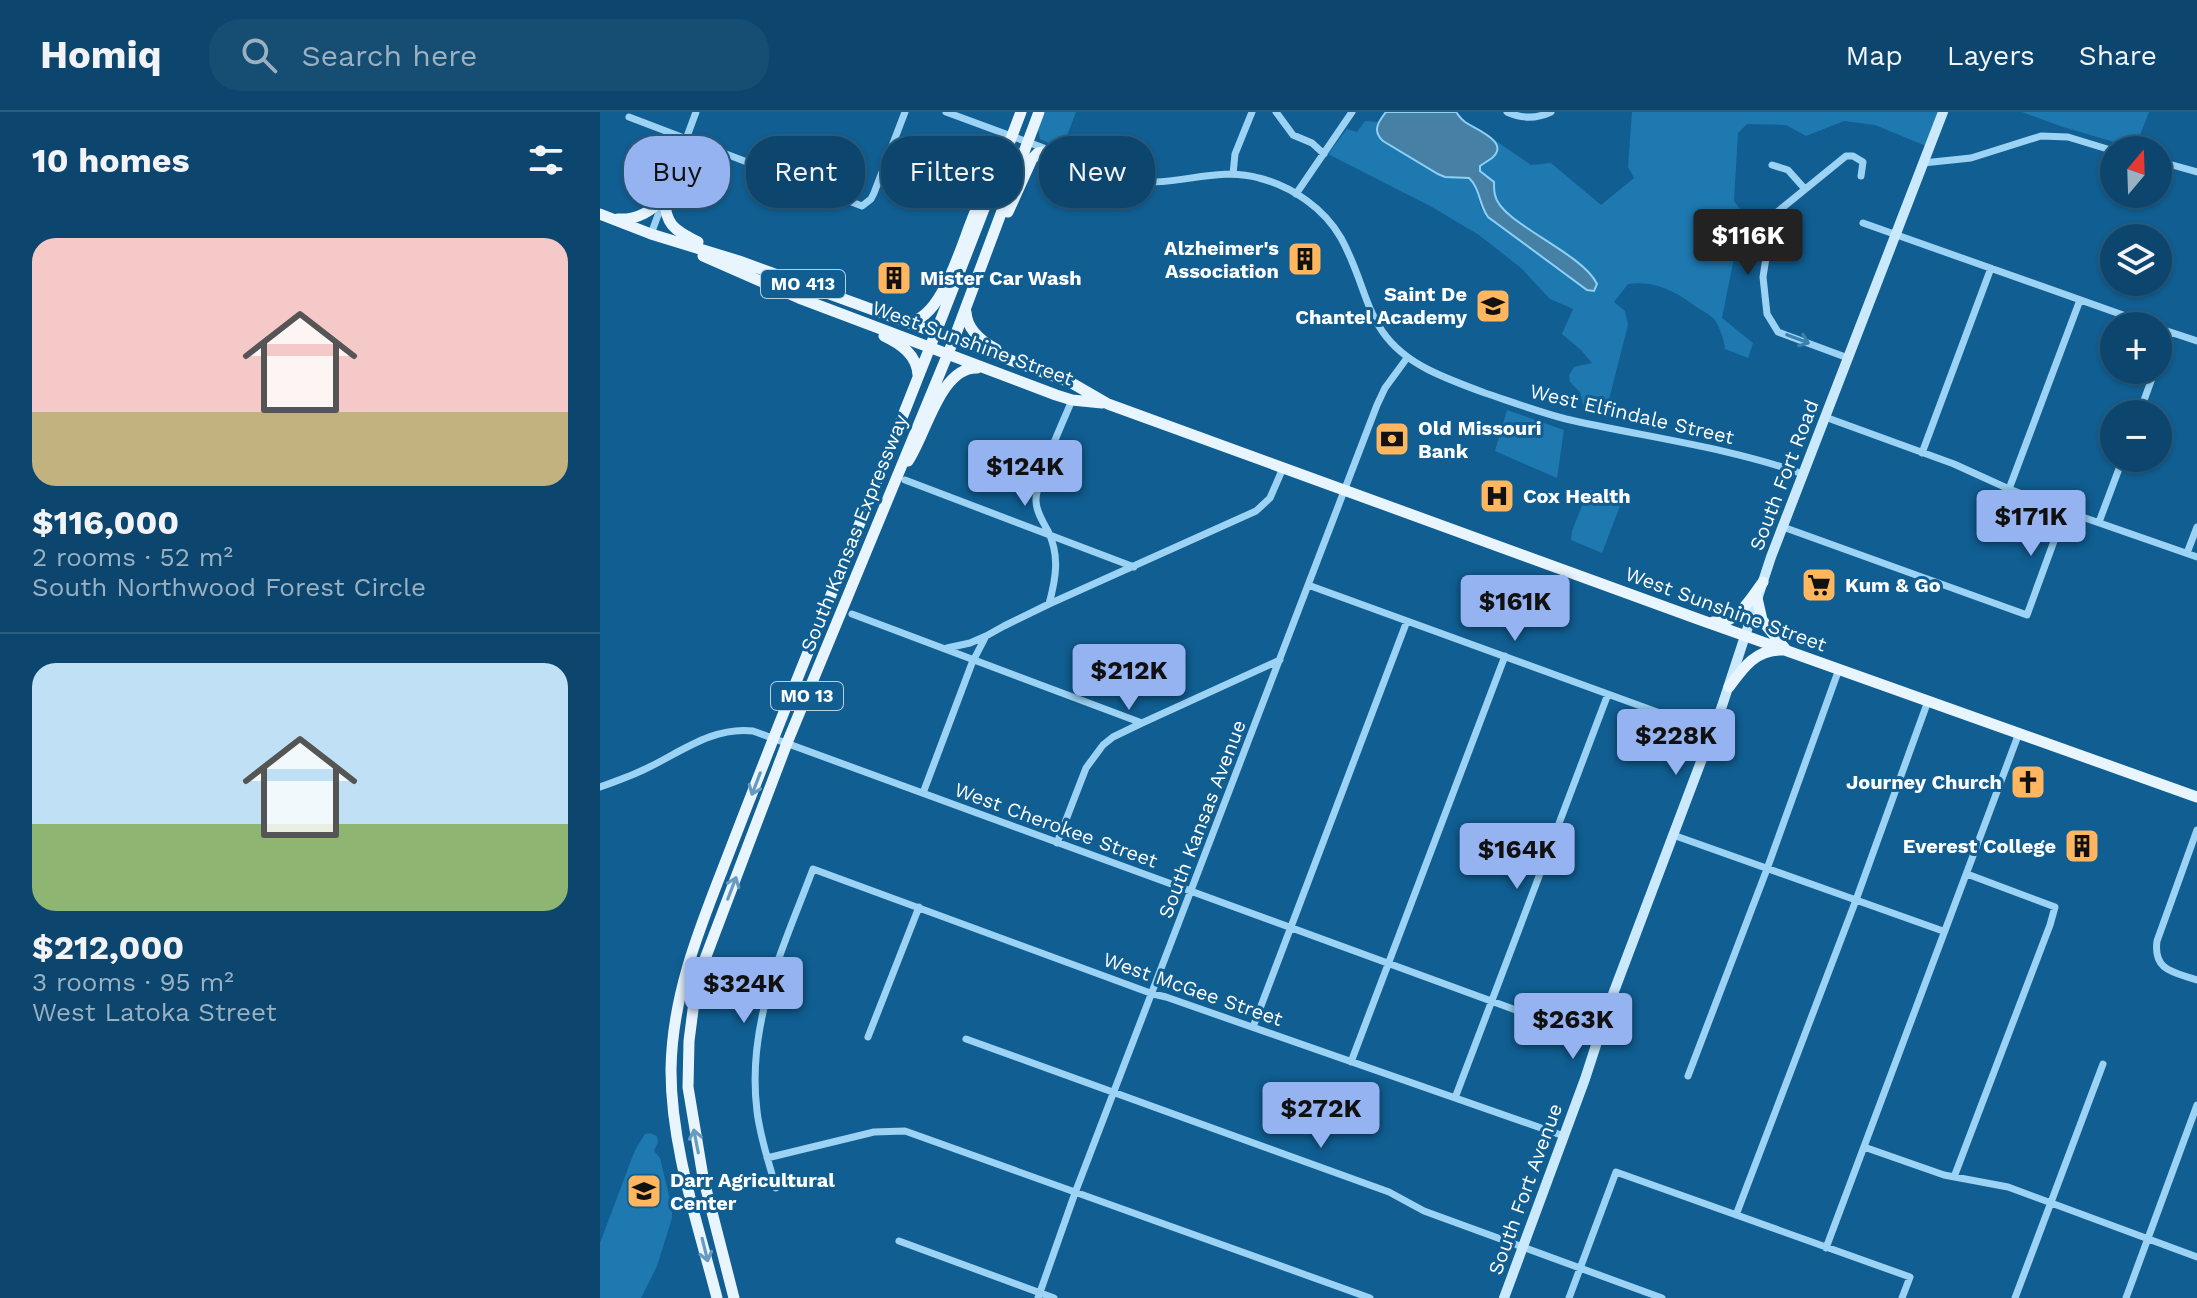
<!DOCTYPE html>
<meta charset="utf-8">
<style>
body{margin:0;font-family:"Work Sans",sans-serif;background:#154d73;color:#f1f3f6;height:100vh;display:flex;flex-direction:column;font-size:30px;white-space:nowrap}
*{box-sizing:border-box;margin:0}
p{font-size:26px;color:#9ab1c2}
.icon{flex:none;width:44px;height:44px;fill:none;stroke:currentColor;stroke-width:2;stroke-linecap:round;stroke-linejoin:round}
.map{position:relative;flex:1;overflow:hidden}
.sheet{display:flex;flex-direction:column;background:#0c466e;width:600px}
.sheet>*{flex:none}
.top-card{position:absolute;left:24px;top:24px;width:760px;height:72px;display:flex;gap:16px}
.needle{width:52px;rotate:19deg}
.controls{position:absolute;left:1500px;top:24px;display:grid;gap:16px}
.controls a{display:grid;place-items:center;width:72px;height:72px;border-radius:50%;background:#0c466e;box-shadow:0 2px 6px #0004,0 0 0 2px #2c5e81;font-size:40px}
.price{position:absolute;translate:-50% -68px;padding:0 18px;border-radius:8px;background:#95b2f1;color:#111;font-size:26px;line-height:52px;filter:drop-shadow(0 2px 4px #0008)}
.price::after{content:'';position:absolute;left:50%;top:48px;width:24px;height:18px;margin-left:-12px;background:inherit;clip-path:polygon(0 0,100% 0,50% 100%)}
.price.selected{background:#222;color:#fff}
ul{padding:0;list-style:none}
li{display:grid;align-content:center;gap:16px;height:424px;padding:0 32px}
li+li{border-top:2px solid #2c5e81}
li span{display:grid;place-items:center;height:248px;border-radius:24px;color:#555}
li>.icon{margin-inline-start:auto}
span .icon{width:144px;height:144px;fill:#fffc;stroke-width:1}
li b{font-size:34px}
h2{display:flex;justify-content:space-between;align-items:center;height:96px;padding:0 32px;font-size:34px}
.chip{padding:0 28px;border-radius:32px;background:#0c466e;box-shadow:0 2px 6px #0004,0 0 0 2px #2c5e81;font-size:28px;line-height:72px}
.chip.selected{background:#95b2f1;color:#111}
header{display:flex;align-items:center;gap:48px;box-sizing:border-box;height:112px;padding:0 40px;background:#0c466e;border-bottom:2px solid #2c5e81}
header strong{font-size:38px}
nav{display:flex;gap:44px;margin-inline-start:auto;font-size:28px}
.search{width:560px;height:72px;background:#154d73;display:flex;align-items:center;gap:20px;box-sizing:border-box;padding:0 28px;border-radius:32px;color:#9ab1c2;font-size:30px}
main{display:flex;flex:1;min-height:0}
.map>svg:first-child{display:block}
.green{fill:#1e79b0}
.water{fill:#4780a5;stroke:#8dd0f7;stroke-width:2}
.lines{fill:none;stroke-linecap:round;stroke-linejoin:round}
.street{stroke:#9cd2f3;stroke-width:7}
.secondary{stroke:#cbe9fd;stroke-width:10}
.primary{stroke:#e8f5ff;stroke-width:11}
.oneway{stroke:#3a81af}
.oneway2{stroke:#669abe}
.labels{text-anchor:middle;stroke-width:6;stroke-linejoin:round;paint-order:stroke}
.shield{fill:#105e92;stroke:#b7cfde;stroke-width:2}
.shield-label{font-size:18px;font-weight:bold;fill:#fff}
.poi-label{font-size:20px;font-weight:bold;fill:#fff;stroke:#105e92;text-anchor:start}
.street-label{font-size:20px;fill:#fff;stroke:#105e92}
</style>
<header>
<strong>Homiq</strong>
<div class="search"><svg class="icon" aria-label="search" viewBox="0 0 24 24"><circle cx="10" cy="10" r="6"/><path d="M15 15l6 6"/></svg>Search here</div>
<nav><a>Map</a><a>Layers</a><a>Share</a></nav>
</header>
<main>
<section class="sheet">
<h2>10 homes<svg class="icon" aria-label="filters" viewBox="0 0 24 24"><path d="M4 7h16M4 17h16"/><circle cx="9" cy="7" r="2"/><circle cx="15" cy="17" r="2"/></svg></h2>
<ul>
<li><span style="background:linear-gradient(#f6c9c9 70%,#c2b280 0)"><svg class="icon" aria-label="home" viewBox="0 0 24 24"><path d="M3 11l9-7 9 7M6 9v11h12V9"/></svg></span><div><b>$116,000</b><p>2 rooms · 52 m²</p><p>South Northwood Forest Circle</p></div></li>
<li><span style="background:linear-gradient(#bfe0f5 65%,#8fb573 0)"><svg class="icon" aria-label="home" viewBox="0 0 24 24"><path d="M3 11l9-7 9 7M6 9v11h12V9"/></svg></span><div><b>$212,000</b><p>3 rooms · 95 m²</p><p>West Latoka Street</p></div></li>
</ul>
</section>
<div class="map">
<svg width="1597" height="1186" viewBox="0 0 1597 1186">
<rect width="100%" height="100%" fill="#105e92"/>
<path class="green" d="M445,0H476L462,37L440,27L438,17Z
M1032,0H1338L1326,34L1275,13L1244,9L1206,24L1186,13L1147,12L1138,21L1134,89L1143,101L1122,206L1153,231L1148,246L1125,237C1124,228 1120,215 1114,207C1110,203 1103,199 1098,196C1076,180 1056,168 1028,172L1014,190L1025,199L1028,213L1005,303L991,300L983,292L980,280L970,270L969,263L974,255L992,251L981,238L962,222L973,197L950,187L921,156L879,123L832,95L728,42L747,17L757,20L765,9L778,10L776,18L855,66H869L874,71L881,96L888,105L904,116L985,155C967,142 899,102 895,83C894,79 894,74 894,70L880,59V54L893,46L897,34L893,27L931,53L951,51L1001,93L1034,66L1028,55Z
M1422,0H1549L1535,36L1463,15Z
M907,298L964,318L957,366L895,339Z
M990,378L1023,386L1002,441L971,428L972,419L987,381Z
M50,1021L57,1024L58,1030L54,1039L60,1046L72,1096V1106L57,1154L41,1186H0V1131L35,1038L45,1022Z"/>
<path class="water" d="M786,0H856C860,5 860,6 865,10C875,17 911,30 892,46C888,49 884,51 880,54V59L894,70C894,74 894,79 895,83C900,111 982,140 997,172L994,179L987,178L888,105C879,93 880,76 869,66L845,65L838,62L783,29C772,19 778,10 786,0Z"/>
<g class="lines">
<path class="street" d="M346,0L533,69C576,75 617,54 659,66C691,74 724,96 741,126C771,180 763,225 829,258C847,267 866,274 885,281C912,290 939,300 966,307C1045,325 1127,335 1203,362
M676,0L693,23L712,31L724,42
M907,0C922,7 936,7 951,0
M29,5L262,94L271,87L274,81L305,0
M1558,49L1597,60
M1323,51L1371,46L1441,24L1468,25L1514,39
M1172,53L1188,58L1204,76
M633,62L635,42L652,0
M696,82L752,0
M1263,111L1554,214
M51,122L96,0
M1558,216L1597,229
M1248,246L1178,220L1167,202L1163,165L1168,133L1176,101L1246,44H1253L1263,50L1261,64
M1558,250L1569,220
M1539,302L1555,258
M1225,305L1354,352L1409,377L1465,399L1597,445
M1322,341L1391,156
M305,368L534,455
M1409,377L1480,188
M1499,410L1523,346
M1183,415L1427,503L1465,399
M1587,441L1597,415
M708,473L1112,620
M449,492C456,466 460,444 448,419C443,410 436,399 436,389C435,370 464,308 472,288
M252,502L542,611
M347,536L370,531L386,524
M0,675C14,670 28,665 41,659C77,643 111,614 153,619L998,928
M323,681L372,551L386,524L404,514L449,492L656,399L670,386L683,356
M1597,718L1557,829C1553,859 1574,860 1597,868
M1073,723L1343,819
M457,731L486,656L503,633L513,625L542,611L680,548
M653,915L807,509
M268,925L319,795
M366,927L789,1080L824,1099L1062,1186
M751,950L905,544
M1088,964L1167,757L1239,557
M855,986L1008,582
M1264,1035L1344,1063L1408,1075L1597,1145
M167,1046L274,1020L305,1019L770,1186
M1354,1065L1450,813L1455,795L1367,762
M176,1076C169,1051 160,1025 157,999C146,912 183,836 213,757L553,882L566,885L964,1024
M1136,1103L1256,788L1328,589
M299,1129L454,1186
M1226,1136L1419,621
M438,1186L475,1081L777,293L785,276L807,246
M969,1186L1016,1060L1310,1165L1302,1186
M1415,1186L1503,952
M1526,1186L1597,993"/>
<path class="secondary" d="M904,1186L985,967L1010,890L1122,594L1171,445L1343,0"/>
<path class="primary" d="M65,84C64,112 74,118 98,130
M408,100L432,47L438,41L449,39
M0,102L51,122L139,149L367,232L470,270L508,292L1098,507L1597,685
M18,107C38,108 52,99 65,84
M103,144L199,186L456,283L472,288L502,291
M366,200C367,218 381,229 396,237
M308,210C346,207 364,118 381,87
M284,224C301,232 317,243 318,263
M308,349C326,323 340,255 377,256
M1157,486L1162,508L1186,538
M1113,510C1136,514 1151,486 1163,470
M1129,575C1143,556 1155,538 1181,538
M117,1186C98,1112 71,1035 71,958C72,882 100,815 127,746C149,689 171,632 194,575C271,384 348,193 421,0
M134,1186L103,1065L88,975L89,929L94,890L105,847L187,631L354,227L439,0"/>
</g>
<defs><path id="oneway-shaft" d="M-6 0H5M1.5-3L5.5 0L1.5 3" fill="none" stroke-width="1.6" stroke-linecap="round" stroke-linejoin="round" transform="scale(2)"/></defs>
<use class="oneway" href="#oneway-shaft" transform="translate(1198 227) rotate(21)"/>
<g class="oneway2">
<use href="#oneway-shaft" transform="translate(156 672) rotate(111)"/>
<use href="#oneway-shaft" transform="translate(132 776) rotate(-69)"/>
<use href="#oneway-shaft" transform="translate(96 1029) rotate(-101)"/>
<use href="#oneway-shaft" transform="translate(105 1138) rotate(76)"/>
</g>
<defs>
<symbol id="building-square" viewBox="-11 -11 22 22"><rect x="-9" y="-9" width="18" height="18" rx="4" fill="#ffb65e" stroke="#105e92"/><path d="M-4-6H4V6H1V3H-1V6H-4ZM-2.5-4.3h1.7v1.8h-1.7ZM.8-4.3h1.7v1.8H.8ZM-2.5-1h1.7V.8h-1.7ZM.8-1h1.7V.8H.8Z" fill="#111"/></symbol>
<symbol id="school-square" viewBox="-11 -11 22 22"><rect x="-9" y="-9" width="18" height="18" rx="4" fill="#ffb65e" stroke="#105e92"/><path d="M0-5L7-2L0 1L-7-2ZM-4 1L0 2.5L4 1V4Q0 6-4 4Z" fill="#111"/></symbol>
<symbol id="bank-square" viewBox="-11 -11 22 22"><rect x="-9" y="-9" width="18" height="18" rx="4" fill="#ffb65e" stroke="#105e92"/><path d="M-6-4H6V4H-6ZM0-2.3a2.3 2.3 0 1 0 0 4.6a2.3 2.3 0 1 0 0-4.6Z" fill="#111"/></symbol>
<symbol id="hospital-square" viewBox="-11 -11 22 22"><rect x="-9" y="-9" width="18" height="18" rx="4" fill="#ffb65e" stroke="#105e92"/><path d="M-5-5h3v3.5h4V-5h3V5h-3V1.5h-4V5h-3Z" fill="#111"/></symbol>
<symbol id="supermarket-square" viewBox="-11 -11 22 22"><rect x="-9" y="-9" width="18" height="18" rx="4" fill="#ffb65e" stroke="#105e92"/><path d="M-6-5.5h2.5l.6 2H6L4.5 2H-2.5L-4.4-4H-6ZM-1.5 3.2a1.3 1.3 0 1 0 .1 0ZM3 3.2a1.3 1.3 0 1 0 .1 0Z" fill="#111"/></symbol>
<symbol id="church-square" viewBox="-11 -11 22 22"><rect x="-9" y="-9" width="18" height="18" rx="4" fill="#ffb65e" stroke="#105e92"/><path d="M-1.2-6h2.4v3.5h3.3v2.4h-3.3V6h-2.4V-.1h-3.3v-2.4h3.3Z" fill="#111"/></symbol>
<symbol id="university-square" viewBox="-11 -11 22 22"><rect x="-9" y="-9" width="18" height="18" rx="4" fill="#ffb65e" stroke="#105e92"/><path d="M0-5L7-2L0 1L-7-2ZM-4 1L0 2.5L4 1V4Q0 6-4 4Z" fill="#111"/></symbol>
</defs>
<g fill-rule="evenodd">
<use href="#building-square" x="685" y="127" width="40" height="40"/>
<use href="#building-square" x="274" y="146" width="40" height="40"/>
<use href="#school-square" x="873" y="174" width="40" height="40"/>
<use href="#bank-square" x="772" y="307" width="40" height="40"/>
<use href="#hospital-square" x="877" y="364" width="40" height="40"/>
<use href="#supermarket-square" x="1199" y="453" width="40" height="40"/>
<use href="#church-square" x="1408" y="650" width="40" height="40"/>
<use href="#building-square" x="1462" y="714" width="40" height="40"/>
<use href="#university-square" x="24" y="1059" width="40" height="40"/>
</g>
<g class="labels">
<g class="shield">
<rect x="161" y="158" width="84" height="28" rx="6"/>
<rect x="171" y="570" width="72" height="28" rx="6"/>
</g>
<g class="shield-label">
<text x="203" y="178">MO 413</text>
<text x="207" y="590">MO 13</text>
</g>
<g class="poi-label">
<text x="679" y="143" text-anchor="end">Alzheimer's<tspan x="679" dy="23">Association</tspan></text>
<text x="320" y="173">Mister Car Wash</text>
<text x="867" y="189" text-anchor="end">Saint De<tspan x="867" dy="23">Chantel Academy</tspan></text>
<text x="818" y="323">Old Missouri<tspan x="818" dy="23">Bank</tspan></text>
<text x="923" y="391">Cox Health</text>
<text x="1245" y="480">Kum &amp; Go</text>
<text x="1402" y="677" text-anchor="end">Journey Church</text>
<text x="1456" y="741" text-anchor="end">Everest College</text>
<text x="70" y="1075">Darr Agricultural<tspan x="70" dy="23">Center</tspan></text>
</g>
<g class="street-label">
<text transform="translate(373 231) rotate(20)" y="7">West Sunshine Street</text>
<text transform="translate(1032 302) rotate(13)" y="7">West Elfindale Street</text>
<text transform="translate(1184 363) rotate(-69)" y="7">South Fort Road</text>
<text transform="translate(254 421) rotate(-68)" y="7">South Kansas Expressway</text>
<text transform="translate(1126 497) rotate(20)" y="7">West Sunshine Street</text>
<text transform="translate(602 707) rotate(-69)" y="7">South Kansas Avenue</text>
<text transform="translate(456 713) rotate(20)" y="7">West Cherokee Street</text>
<text transform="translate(593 877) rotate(19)" y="7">West McGee Street</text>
<text transform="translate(925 1077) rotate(-70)" y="7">South Fort Avenue</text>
</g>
</g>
</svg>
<div class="controls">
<a><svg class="needle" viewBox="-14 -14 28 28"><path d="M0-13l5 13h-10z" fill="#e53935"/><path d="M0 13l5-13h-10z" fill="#9ab1c2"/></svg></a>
<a><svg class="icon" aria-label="layers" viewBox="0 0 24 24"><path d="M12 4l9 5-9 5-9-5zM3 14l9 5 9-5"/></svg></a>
<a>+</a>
<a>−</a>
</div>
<b class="price selected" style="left:1148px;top:165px">$116K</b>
<b class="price" style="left:425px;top:396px">$124K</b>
<b class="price" style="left:1431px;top:446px">$171K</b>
<b class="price" style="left:915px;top:531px">$161K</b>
<b class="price" style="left:529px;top:600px">$212K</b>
<b class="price" style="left:1076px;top:665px">$228K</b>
<b class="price" style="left:917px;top:779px">$164K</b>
<b class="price" style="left:144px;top:913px">$324K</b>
<b class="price" style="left:973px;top:949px">$263K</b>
<b class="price" style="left:721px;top:1038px">$272K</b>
<div class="top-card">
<a class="chip selected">Buy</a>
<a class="chip">Rent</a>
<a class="chip">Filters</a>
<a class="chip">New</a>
</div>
</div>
</main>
